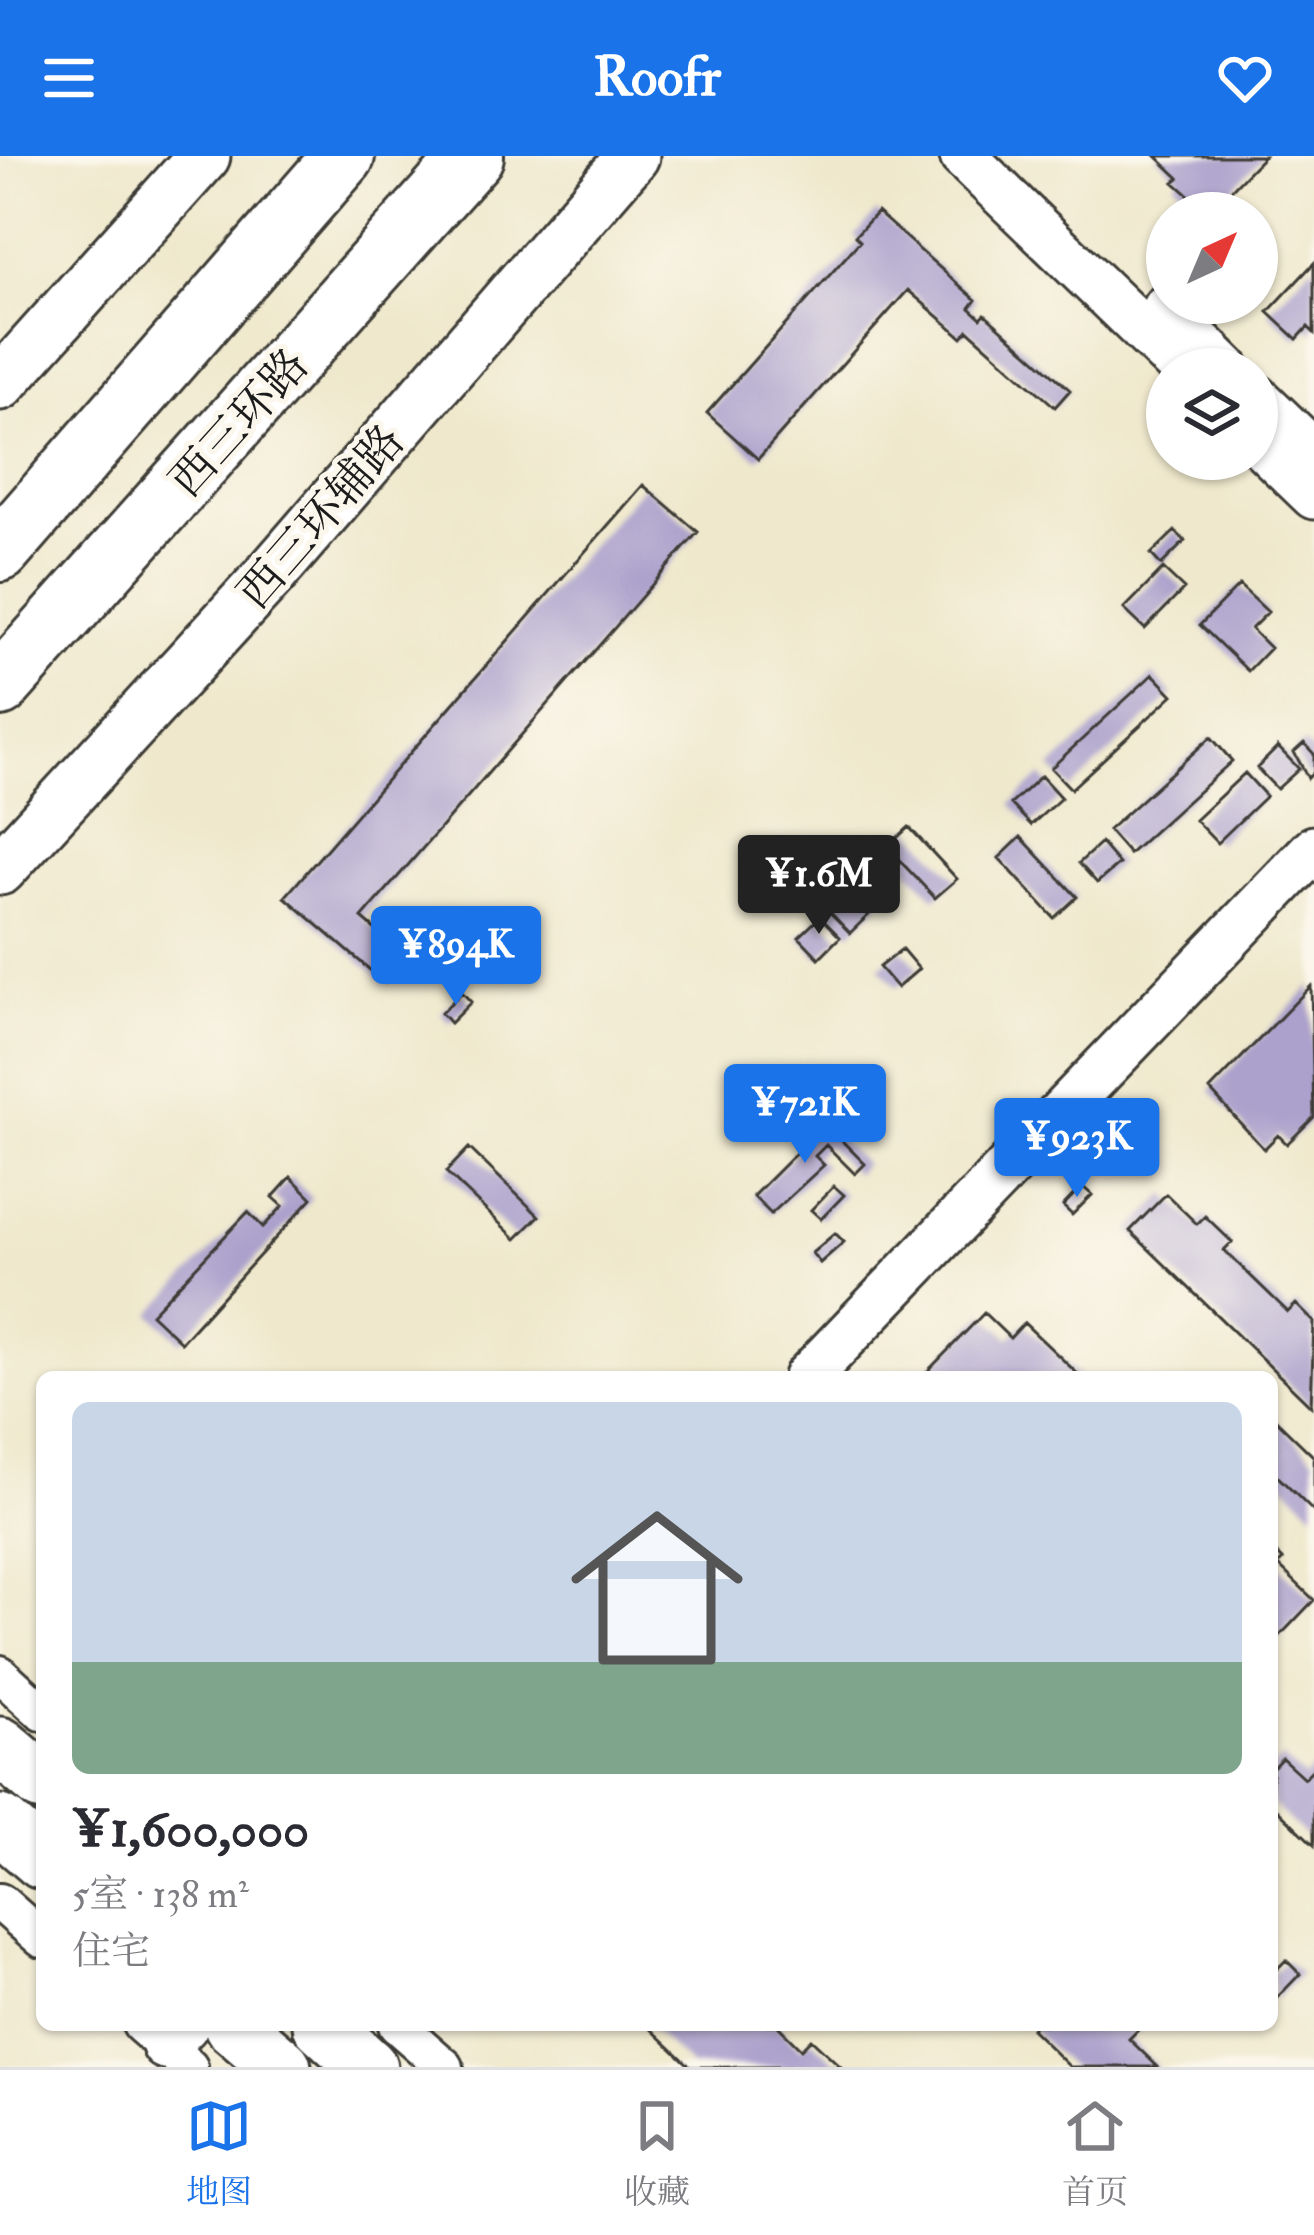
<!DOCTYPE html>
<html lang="zh">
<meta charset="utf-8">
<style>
body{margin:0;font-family:"IM FELL Double Pica","Noto Serif SC",serif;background:#f7f7f7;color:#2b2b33;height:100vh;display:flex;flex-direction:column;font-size:45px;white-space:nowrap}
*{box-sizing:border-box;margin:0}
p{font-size:39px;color:#7c7c81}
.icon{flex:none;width:66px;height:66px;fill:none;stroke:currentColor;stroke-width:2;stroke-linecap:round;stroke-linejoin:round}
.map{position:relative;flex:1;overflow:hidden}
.panel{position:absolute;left:36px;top:1215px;width:1242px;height:660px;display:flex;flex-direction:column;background:#fff;border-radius:18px;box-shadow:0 3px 9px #0004}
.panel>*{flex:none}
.needle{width:78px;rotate:44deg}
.tools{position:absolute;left:1146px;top:36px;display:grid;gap:24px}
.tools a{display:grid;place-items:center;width:132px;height:132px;border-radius:50%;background:#fff;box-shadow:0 3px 9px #0004;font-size:60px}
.price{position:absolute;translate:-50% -102px;padding:0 27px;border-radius:12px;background:#1a73e8;color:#fff;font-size:39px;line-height:78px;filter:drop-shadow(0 3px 6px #0008)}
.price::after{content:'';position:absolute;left:50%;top:72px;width:36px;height:27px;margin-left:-18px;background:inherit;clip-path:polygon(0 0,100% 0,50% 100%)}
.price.current{background:#222;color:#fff}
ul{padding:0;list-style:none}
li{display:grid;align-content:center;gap:24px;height:636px;padding:0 36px}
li+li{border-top:3px solid #e1e1e2}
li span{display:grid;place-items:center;height:372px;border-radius:18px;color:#555}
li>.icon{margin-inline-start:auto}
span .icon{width:216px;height:216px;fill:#fffc;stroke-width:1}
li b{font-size:51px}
header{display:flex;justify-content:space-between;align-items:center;height:156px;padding:0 36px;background:#1a73e8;color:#fff;font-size:54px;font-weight:800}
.menu{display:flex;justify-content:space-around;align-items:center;height:168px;border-top:3px solid #e1e1e2;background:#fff;font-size:33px;color:#7c7c81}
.menu a{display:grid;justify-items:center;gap:6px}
.menu .current{color:#1a73e8}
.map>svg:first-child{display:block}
.building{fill:#aba1cc}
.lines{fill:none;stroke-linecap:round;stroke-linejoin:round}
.minor-casing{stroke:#3c3b36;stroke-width:42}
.tertiary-casing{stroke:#3c3b36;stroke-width:51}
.secondary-casing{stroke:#3c3b36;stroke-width:57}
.primary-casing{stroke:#3c3b36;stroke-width:63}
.trunk-casing{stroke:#3c3b36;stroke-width:66}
.minor{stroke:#fff;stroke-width:36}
.tertiary{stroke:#fff;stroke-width:45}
.secondary{stroke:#fff;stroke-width:51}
.primary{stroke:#fff;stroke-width:57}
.trunk{stroke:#fff;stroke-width:60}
.labels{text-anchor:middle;stroke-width:10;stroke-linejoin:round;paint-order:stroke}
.street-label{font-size:45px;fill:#1c1c1c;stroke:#fbf7ec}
</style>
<header><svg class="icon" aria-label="menu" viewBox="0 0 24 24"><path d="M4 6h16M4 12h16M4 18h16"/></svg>Roofr<svg class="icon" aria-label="heart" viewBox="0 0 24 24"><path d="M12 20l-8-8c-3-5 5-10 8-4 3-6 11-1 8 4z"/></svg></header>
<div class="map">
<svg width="1314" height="1911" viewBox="0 0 1314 1911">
<rect width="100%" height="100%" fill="#fbf7ec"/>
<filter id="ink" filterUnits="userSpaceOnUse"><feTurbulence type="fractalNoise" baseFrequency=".00833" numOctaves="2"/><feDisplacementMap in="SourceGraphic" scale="24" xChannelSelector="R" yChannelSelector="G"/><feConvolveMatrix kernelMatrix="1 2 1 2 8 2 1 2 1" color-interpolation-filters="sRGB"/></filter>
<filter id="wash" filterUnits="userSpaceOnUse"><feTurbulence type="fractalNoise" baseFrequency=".004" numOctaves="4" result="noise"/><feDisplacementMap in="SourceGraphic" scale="48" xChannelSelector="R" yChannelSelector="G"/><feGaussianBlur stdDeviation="2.7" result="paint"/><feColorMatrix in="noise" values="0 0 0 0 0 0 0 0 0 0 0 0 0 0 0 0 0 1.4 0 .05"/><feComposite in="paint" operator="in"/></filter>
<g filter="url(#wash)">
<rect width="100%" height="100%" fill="#efe8cc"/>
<g id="blocks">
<path class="building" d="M1156,0H1264L1209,57L1174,26L1179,22Z
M877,56L976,144L970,152L981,162L985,158L1070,234L1055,251L968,174L962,181L908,134L758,303L707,257L860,85L855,80Z
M1314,107V177L1308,171L1297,183L1268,156Z
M643,329L698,376L362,762L407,801L385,827L285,741Z
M1175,375L1185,385L1161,409L1151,398Z
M1163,413L1184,433L1145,473L1124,453Z
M1239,429L1268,456L1251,473L1270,492L1248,515L1200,469Z
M1153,518L1173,539L1071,633L1051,612Z
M1211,581L1232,605L1129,698L1108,674Z
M1304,587L1314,598V616L1308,622L1294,596Z
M1278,591L1299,613L1277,633L1257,612Z
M1245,617L1266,640L1217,687L1195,664Z
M1041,620L1061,642L1031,669L1011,648Z
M909,671L957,723L935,742L887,691Z
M1021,681L1077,741L1054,762L999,702Z
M1101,687L1119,708L1097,727L1079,707Z
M849,715L880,748L850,777L819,745Z
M820,761L840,781L819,802L799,781Z
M902,793L919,813L897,832L879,811Z
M1311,830L1314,961L1287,988L1278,979L1264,993L1210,934Z
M462,836L471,846L450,867L441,857Z
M849,942L868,962L857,972L838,953Z
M824,967L865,1008L855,1018L826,989L815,1000L824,1009L771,1058L753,1040L804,989L794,980L805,970L812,978Z
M1131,975L1140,984L1119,1006L1110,997Z
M469,992L539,1060L516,1083L446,1016Z
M291,1021L312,1042L181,1186L151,1158L248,1056L263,1071L283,1050L273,1041Z
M834,1030L844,1039L821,1063L811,1054Z
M1082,1030L1092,1039L1072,1059L1063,1050Z
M1166,1038L1197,1068L1205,1060L1232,1086L1224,1094L1288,1156L1296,1148L1314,1166L1311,1250L1130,1075Z
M835,1077L844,1086L820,1107L812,1097Z
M984,1157L1010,1182L1024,1167L1081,1221H922Z
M1276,1264L1314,1301V1356L1272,1315Z
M1272,1393L1283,1404L1278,1409L1314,1444L1272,1488Z
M1282,1602L1304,1622L1314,1612V1689L1272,1648V1612Z
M1286,1804L1300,1818L1275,1844L1272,1818Z
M647,1869H777L801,1893L811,1883L841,1911H691Z
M1035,1869H1143L1129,1883L1158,1911H1070L1031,1873Z"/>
</g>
</g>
<g filter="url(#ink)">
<use href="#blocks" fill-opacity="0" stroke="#3c3b36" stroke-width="3"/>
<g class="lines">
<defs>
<path id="minor" d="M0,1518L42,1556
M0,1746L42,1783
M141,1869L189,1911
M397,1869L445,1911"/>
<path id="tertiary" d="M963,0L1183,213
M1165,152L1227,213
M1257,242L1314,297
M1257,285L1314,340
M807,1221L1314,693
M165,1890L186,1869"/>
<path id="secondary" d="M0,228L204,0
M0,713L270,419L633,0"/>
<path id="primary" d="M0,1590L42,1626
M0,1668L42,1704
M233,1869L282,1911
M322,1869L368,1911"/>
<path id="trunk" d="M0,395L344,0
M0,530L473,0"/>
</defs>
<use href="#minor" class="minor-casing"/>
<use href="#tertiary" class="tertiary-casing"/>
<use href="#secondary" class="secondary-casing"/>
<use href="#primary" class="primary-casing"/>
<use href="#trunk" class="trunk-casing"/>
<use href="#minor" class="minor"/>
<use href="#tertiary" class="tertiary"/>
<use href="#secondary" class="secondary"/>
<use href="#primary" class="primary"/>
<use href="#trunk" class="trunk"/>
</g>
</g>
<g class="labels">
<g class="street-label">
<text transform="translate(238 266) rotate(-48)" y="16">西三环路</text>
<text transform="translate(320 360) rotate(-49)" y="16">西三环辅路</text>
</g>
</g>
</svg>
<div class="tools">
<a><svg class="needle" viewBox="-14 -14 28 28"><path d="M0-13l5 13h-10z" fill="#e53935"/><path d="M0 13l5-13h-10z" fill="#7c7c81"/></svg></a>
<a><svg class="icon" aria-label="layers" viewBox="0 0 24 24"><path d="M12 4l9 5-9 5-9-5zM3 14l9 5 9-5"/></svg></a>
</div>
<b class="price current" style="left:819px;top:781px">¥1.6M</b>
<b class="price" style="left:456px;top:852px">¥894K</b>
<b class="price" style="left:805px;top:1010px">¥721K</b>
<b class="price" style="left:1077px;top:1044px">¥923K</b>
<section class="panel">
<ul>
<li><span style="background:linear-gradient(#c9d6e8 70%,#7fa58c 0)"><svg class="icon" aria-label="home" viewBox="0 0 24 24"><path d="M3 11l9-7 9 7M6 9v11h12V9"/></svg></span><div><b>¥1,600,000</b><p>5室 · 138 m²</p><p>住宅</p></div></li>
</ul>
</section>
</div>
<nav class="menu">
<a class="current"><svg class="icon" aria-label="map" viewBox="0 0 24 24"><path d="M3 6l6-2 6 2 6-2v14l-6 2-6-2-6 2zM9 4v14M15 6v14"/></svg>地图</a>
<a><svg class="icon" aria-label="saved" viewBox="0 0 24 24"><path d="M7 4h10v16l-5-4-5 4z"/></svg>收藏</a>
<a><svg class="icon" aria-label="home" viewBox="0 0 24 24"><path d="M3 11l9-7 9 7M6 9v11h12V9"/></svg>首页</a>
</nav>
